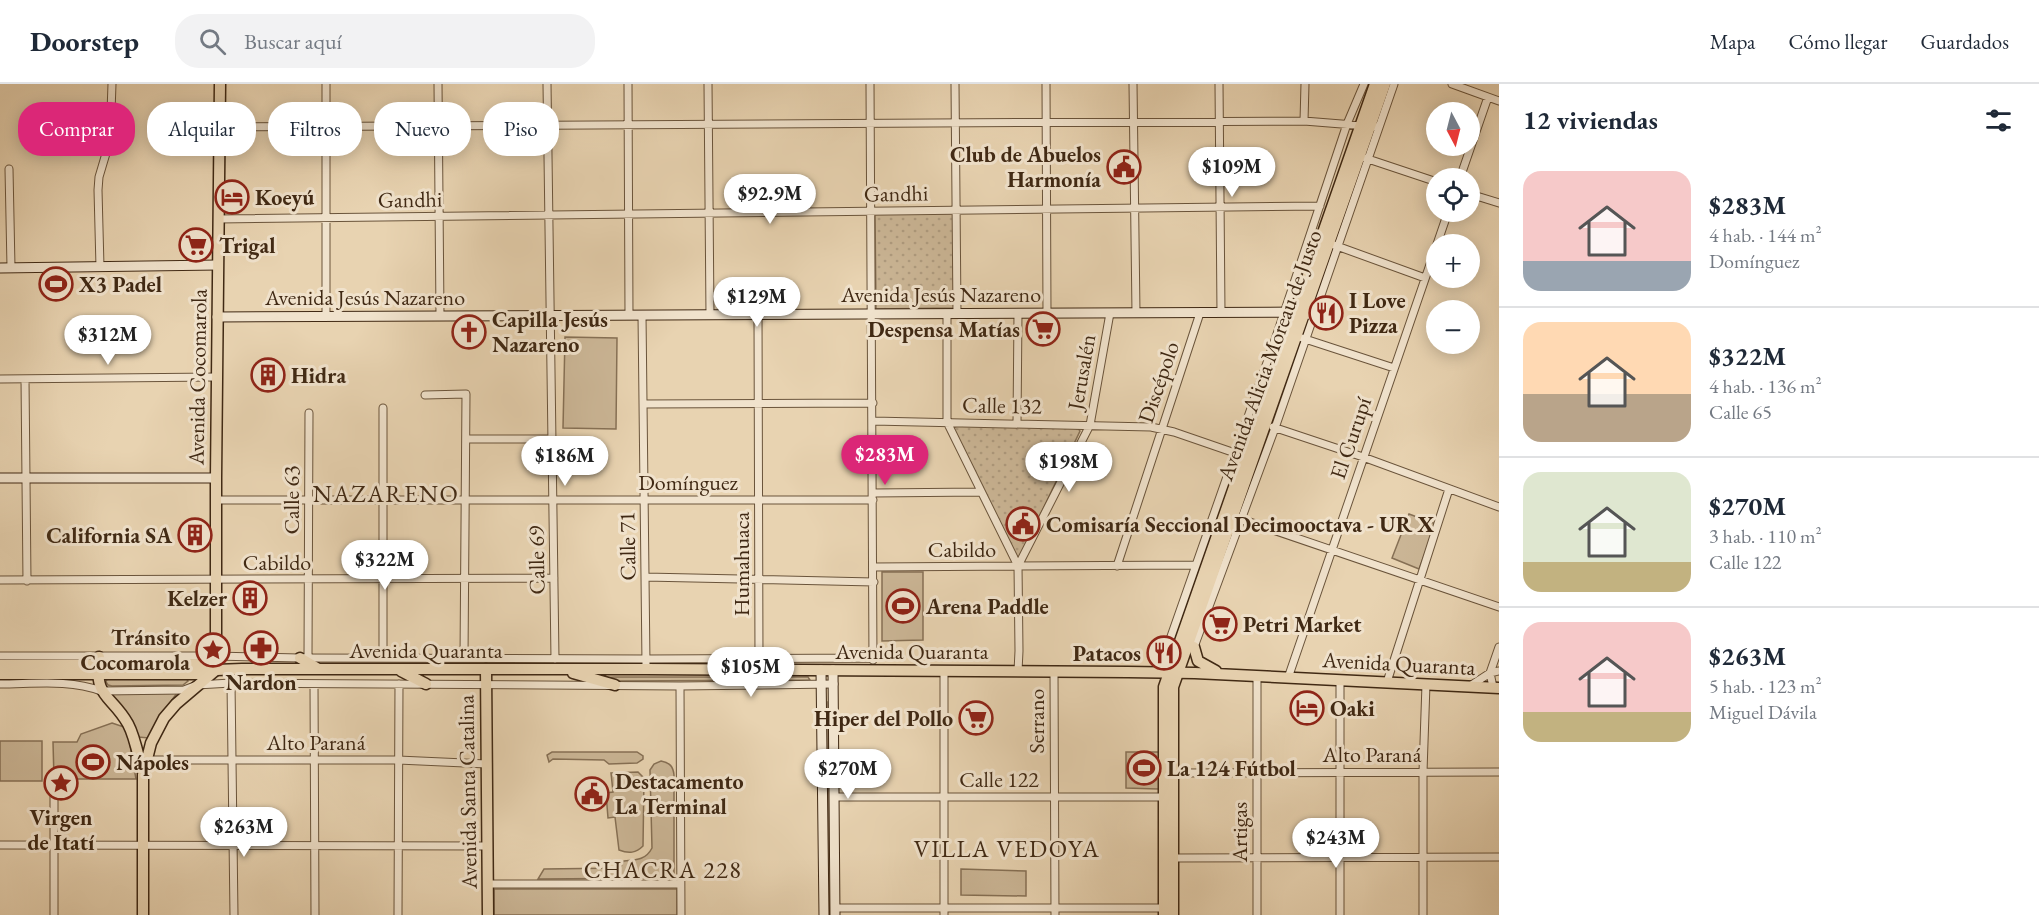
<!DOCTYPE html>
<html lang="es">
<meta charset="utf-8">
<style>
body{margin:0;font-family:"EB Garamond",serif;background:#f2f2f3;color:#1f2937;height:100vh;display:flex;flex-direction:column;font-size:22px;white-space:nowrap}
*{box-sizing:border-box;margin:0}
p{font-size:20px;color:#747a83}
.icon{flex:none;width:33px;height:33px;fill:none;stroke:currentColor;stroke-width:2;stroke-linecap:round;stroke-linejoin:round}
.map{position:relative;flex:1;overflow:hidden}
.drawer{display:flex;flex-direction:column;background:#fff;width:540px}
.drawer>*{flex:none}
.guide{position:absolute;left:18px;top:18px;width:570px;height:54px;display:flex;gap:12px}
.needle{width:39px;rotate:173deg}
.controls{position:absolute;left:1426px;top:18px;display:grid;gap:12px}
.controls a{display:grid;place-items:center;width:54px;height:54px;border-radius:50%;background:#fff;box-shadow:0 3px 15px #0003;font-size:30px}
.price{position:absolute;translate:-50% -51px;padding:0 14px;border-radius:21px;background:#fff;color:#222;font-size:20px;line-height:39px;filter:drop-shadow(0 2px 3px #0008)}
.price::after{content:'';position:absolute;left:50%;top:36px;width:18px;height:14px;margin-left:-9px;background:inherit;clip-path:polygon(0 0,100% 0,50% 100%)}
.price.active{background:#db2777;color:#fff}
ul{padding:0;list-style:none}
li{display:flex;align-items:center;gap:18px;height:150px;padding:0 24px}
li+li{border-top:2px solid #e0e1e3}
li span{display:grid;place-items:center;flex:none;width:168px;height:120px;border-radius:18px;color:#555}
li>.icon{margin-inline-start:auto}
span .icon{width:72px;height:72px;fill:#fffc;stroke-width:1}
li b{font-size:26px}
h2{display:flex;justify-content:space-between;align-items:center;height:72px;padding:0 24px;font-size:26px}
.tag{padding:0 21px;border-radius:24px;background:#fff;box-shadow:0 3px 15px #0003;font-size:21px;line-height:54px}
.tag.active{background:#db2777;color:#fff}
header{display:flex;align-items:center;gap:36px;box-sizing:border-box;height:84px;padding:0 30px;background:#fff;border-bottom:2px solid #e0e1e3}
header strong{font-size:28px}
nav{display:flex;gap:33px;margin-inline-start:auto;font-size:21px}
.search{width:420px;height:54px;background:#f2f2f3;display:flex;align-items:center;gap:15px;box-sizing:border-box;padding:0 21px;border-radius:24px;color:#747a83;font-size:22px}
main{display:flex;flex:1;min-height:0}
.map>svg:first-child{display:block}
.grass{fill:#cbb696;stroke:#867055;stroke-width:1.5}
.park{fill:url(#park-dots);stroke:#867055;stroke-width:1.5}
.lines{fill:none;stroke-linecap:round;stroke-linejoin:round}
.minor-casing{stroke:#6a543b;stroke-width:9}
.secondary-casing{stroke:#402914;stroke-width:11}
.primary-casing{stroke:#402914;stroke-width:13}
.trunk-casing{stroke:#402914;stroke-width:13}
.minor{stroke:#f0e2cc;stroke-width:7}
.secondary{stroke:#f0e2cc;stroke-width:9}
.primary{stroke:#e8d3b1;stroke-width:10}
.trunk{stroke:#e8d3b1;stroke-width:10}
.labels{text-anchor:middle;stroke-width:6;stroke-linejoin:round;paint-order:stroke}
.poi-label{font-size:22px;font-weight:bold;fill:#402914;stroke:#f0e2cc;text-anchor:start}
.street-label{font-size:22px;fill:#402914;stroke:#f0e2cc}
.neighbourhood-label{font-size:24px;letter-spacing:1.5px;fill:#402914;stroke:#f0e2cc}
</style>
<header>
<strong>Doorstep</strong>
<div class="search"><svg class="icon" aria-label="search" viewBox="0 0 24 24"><circle cx="10" cy="10" r="6"/><path d="M15 15l6 6"/></svg>Buscar aquí</div>
<nav><a>Mapa</a><a>Cómo llegar</a><a>Guardados</a></nav>
</header>
<main>
<div class="map">
<svg width="1499" height="831" viewBox="0 0 1499 831">
<defs>
<pattern id="park-dots" width="8" height="8" patternUnits="userSpaceOnUse" patternTransform="scale(1.5)"><rect width="8" height="8" fill="#cbb696"/><path d="M2 2h.1M6 6h.1" fill="none" stroke="#af9c80" stroke-width="1.8" stroke-linecap="round"/></pattern>
</defs>
<rect width="100%" height="100%" fill="#e8d3b1"/>
<filter id="stains"><feTurbulence type="fractalNoise" baseFrequency=".00333" numOctaves="4"/><feColorMatrix values="0 0 0 0 .2 0 0 0 0 .09 0 0 0 0 .02 0 0 0 .5 -.17"/></filter>
<radialGradient id="worn" r=".72"><stop offset=".6" stop-color="#630" stop-opacity="0"/><stop offset="1" stop-color="#630" stop-opacity=".3"/></radialGradient>
<path class="grass" d="M565,253L617,254L616,345L563,344Z
M1409,430L1436,440L1419,485L1392,474Z
M882,488H923V556L882,557Z
M615,593H808L810,596L616,597L594,594Z
M186,594L188,597L183,601L112,602L108,601L106,598L107,595Z
M177,609L156,638L149,654L138,653L110,610Z
M828,618H832V831H828Z
M112,639L127,644L136,695H54L53,658H77L81,650Z
M0,657H42V697H0Z
M552,668H637L643,672V675L637,679L609,680L604,676L553,675L549,678L547,671Z
M1126,668H1161L1162,700L1158,705L1126,704Z
M661,677C670,679 673,682 674,691V790L668,794L538,795L544,785L620,784L624,777C636,776 646,776 652,764L650,686L654,680Z
M638,688L644,694L643,762C636,769 629,770 619,766L615,733L608,734L606,709L613,708L611,689Z
M961,785L1026,787V812L961,811Z
M494,805H677V831H494Z"/>
<path class="park" d="M953,129L954,224L876,225L875,130Z
M959,341L1077,343L1080,347L1017,480L953,344Z"/>
<g class="lines">
<defs>
<path id="minor" d="M326,0V232
M438,0L440,232
M547,0L555,575
M628,0L629,231
M708,0L710,231
M870,0L873,576
M955,0L957,230
M1046,0L1047,229
M1133,0L1136,229
M1219,0L1221,228
M1452,0L1499,17
M1304,37L1305,0
M220,43L1304,37L1379,43
M1365,74L1437,98
M9,85L11,183
M1460,94L1488,13
M1470,110L1499,119
M219,135L1320,122
M1334,161L1425,194
M100,183L98,106L99,93L110,56L112,0
M947,230V338L1018,482
M642,231L646,580
M758,231L759,577
M1302,254L1394,284
M0,295L217,293
M25,295L27,497
M425,311L466,310L464,574
M643,320L873,319
M383,324V574
M873,337L1151,343L1174,348L1235,369
M1017,339L1018,229
M1273,343L1363,373L1499,423
M466,355H552
M873,409L981,408
M216,416H873
M1241,435L1499,523
M1117,482L1200,229
M874,483L1195,481
M645,493L874,498
M0,496L554,494
M1168,561L1277,250L1347,40L1364,0
M1194,563L1275,344L1394,0
M0,572H216L300,574L646,575L873,574
M308,574L309,329
M1018,587L1019,567L1018,482L1090,341L1110,229
M1054,588L1055,831
M1257,592V831
M1288,594L1448,128
M1340,596V831
M1387,598L1449,405
M231,599L234,831
M0,600C33,600 70,595 101,607L184,606L197,601L231,599L680,602L834,600
M314,600L315,831
M680,602L681,831
M1470,602L1490,589L1499,587
M1493,603L1490,589L1499,563
M146,676H398L487,680
M1173,689L1499,688
M834,713H1164
M0,761L488,762
M1173,774L1499,773
M488,800H680
M835,824H1164
M54,831V709
M398,831L399,600
M944,831V586
M1423,831V688L1426,600"/>
<path id="secondary" d="M0,184L218,181
M217,233L1300,228L1313,231
M0,394H216
M821,586L824,831
M833,586L835,831"/>
<path id="primary" d="M99,573C94,615 111,610 128,640C135,653 138,671 142,686
M486,585L488,831
M143,831V691L151,659L164,634L176,620L216,586V394L220,0
M1164,831V603L1375,0
M1173,831V603L1385,0"/>
<path id="trunk" d="M1194,563L1198,577L1216,587
M300,574L317,584
M0,581L208,580L216,586
M401,587L426,600
M573,589L615,601
M0,590H203L216,586L242,585H646L1128,588L1195,589L1499,604"/>
</defs>
<use href="#minor" class="minor-casing"/>
<use href="#secondary" class="secondary-casing"/>
<use href="#primary" class="primary-casing"/>
<use href="#trunk" class="trunk-casing"/>
<use href="#minor" class="minor"/>
<use href="#secondary" class="secondary"/>
<use href="#primary" class="primary"/>
<use href="#trunk" class="trunk"/>
</g>
<defs>
<symbol id="civic-ring" viewBox="-11 -11 22 22"><circle r="9.5" fill="#f0e2cc" stroke="#8f2418" stroke-width="1.5"/><path d="M-.6-6.5H3V-4.5H.6V-3L4-1V1h2V6H-6V1h2V-1L-.6-3ZM-1.2 2.5V6h2.4V2.5Z" fill="#8f2418"/></symbol>
<symbol id="hotel-ring" viewBox="-11 -11 22 22"><circle r="9.5" fill="#f0e2cc" stroke="#8f2418" stroke-width="1.5"/><path d="M-6-4.5h1.5V1H6V5H4.5V3h-9V5H-6ZM-4 0a1.8 1.8 0 1 1 3.6 0ZM.5 0V-2.5h3Q6-2.5 6 0Z" fill="#8f2418"/></symbol>
<symbol id="supermarket-ring" viewBox="-11 -11 22 22"><circle r="9.5" fill="#f0e2cc" stroke="#8f2418" stroke-width="1.5"/><path d="M-6-5.5h2.5l.6 2H6L4.5 2H-2.5L-4.4-4H-6ZM-1.5 3.2a1.3 1.3 0 1 0 .1 0ZM3 3.2a1.3 1.3 0 1 0 .1 0Z" fill="#8f2418"/></symbol>
<symbol id="stadium-ring" viewBox="-11 -11 22 22"><circle r="9.5" fill="#f0e2cc" stroke="#8f2418" stroke-width="1.5"/><path d="M0-5a6.5 5 0 1 0 0 10a6.5 5 0 1 0 0-10ZM-3.5-1.8h7v3.6h-7Z" fill="#8f2418"/></symbol>
<symbol id="restaurant-ring" viewBox="-11 -11 22 22"><circle r="9.5" fill="#f0e2cc" stroke="#8f2418" stroke-width="1.5"/><path d="M-5-6h1v4h1v-4h1v4h1v-4h1v5L-1.5 .5V6h-2V.5L-5-1ZM5-6V6H3V1.5H1.5Q1.5-4 5-6Z" fill="#8f2418"/></symbol>
<symbol id="church-ring" viewBox="-11 -11 22 22"><circle r="9.5" fill="#f0e2cc" stroke="#8f2418" stroke-width="1.5"/><path d="M-1.2-6h2.4v3.5h3.3v2.4h-3.3V6h-2.4V-.1h-3.3v-2.4h3.3Z" fill="#8f2418"/></symbol>
<symbol id="building-ring" viewBox="-11 -11 22 22"><circle r="9.5" fill="#f0e2cc" stroke="#8f2418" stroke-width="1.5"/><path d="M-4-6H4V6H1V3H-1V6H-4ZM-2.5-4.3h1.7v1.8h-1.7ZM.8-4.3h1.7v1.8H.8ZM-2.5-1h1.7V.8h-1.7ZM.8-1h1.7V.8H.8Z" fill="#8f2418"/></symbol>
<symbol id="pharmacy-ring" viewBox="-11 -11 22 22"><circle r="9.5" fill="#f0e2cc" stroke="#8f2418" stroke-width="1.5"/><path d="M-2-6h4v4h4v4h-4v4h-4v-4h-4v-4h4Z" fill="#8f2418"/></symbol>
<symbol id="sight-ring" viewBox="-11 -11 22 22"><circle r="9.5" fill="#f0e2cc" stroke="#8f2418" stroke-width="1.5"/><path d="M0-6L1.8-2.2L6-1.7L2.9 1.2L3.7 5.4L0 3.3L-3.7 5.4L-2.9 1.2L-6-1.7L-1.8-2.2Z" fill="#8f2418"/></symbol>
</defs>
<g fill-rule="evenodd">
<use href="#civic-ring" x="1105" y="64" width="38" height="38"/>
<use href="#hotel-ring" x="213" y="94" width="38" height="38"/>
<use href="#supermarket-ring" x="177" y="142" width="38" height="38"/>
<use href="#stadium-ring" x="37" y="181" width="38" height="38"/>
<use href="#restaurant-ring" x="1307" y="210" width="38" height="38"/>
<use href="#supermarket-ring" x="1024" y="226" width="38" height="38"/>
<use href="#church-ring" x="450" y="229" width="38" height="38"/>
<use href="#building-ring" x="249" y="272" width="38" height="38"/>
<use href="#civic-ring" x="1004" y="421" width="38" height="38"/>
<use href="#building-ring" x="176" y="432" width="38" height="38"/>
<use href="#building-ring" x="231" y="495" width="38" height="38"/>
<use href="#stadium-ring" x="884" y="503" width="38" height="38"/>
<use href="#supermarket-ring" x="1201" y="521" width="38" height="38"/>
<use href="#pharmacy-ring" x="242" y="545" width="38" height="38"/>
<use href="#sight-ring" x="194" y="547" width="38" height="38"/>
<use href="#restaurant-ring" x="1145" y="550" width="38" height="38"/>
<use href="#hotel-ring" x="1288" y="605" width="38" height="38"/>
<use href="#supermarket-ring" x="957" y="615" width="38" height="38"/>
<use href="#stadium-ring" x="74" y="659" width="38" height="38"/>
<use href="#stadium-ring" x="1125" y="665" width="38" height="38"/>
<use href="#sight-ring" x="42" y="680" width="38" height="38"/>
<use href="#civic-ring" x="573" y="691" width="38" height="38"/>
</g>
<g class="labels">
<g class="poi-label">
<text x="1101" y="78" text-anchor="end">Club de Abuelos<tspan x="1101" dy="25">Harmonía</tspan></text>
<text x="255" y="121">Koeyú</text>
<text x="219" y="169">Trigal</text>
<text x="79" y="208">X3 Padel</text>
<text x="1349" y="224">I Love<tspan x="1349" dy="25">Pizza</tspan></text>
<text x="492" y="243">Capilla Jesús<tspan x="492" dy="25">Nazareno</tspan></text>
<text x="1020" y="253" text-anchor="end">Despensa Matías</text>
<text x="291" y="299">Hidra</text>
<text x="1046" y="448">Comisaría Seccional Decimooctava - UR X</text>
<text x="172" y="459" text-anchor="end">California SA</text>
<text x="227" y="522" text-anchor="end">Kelzer</text>
<text x="926" y="530">Arena Paddle</text>
<text x="1243" y="548">Petri Market</text>
<text x="190" y="561" text-anchor="end">Tránsito<tspan x="190" dy="25">Cocomarola</tspan></text>
<text x="1141" y="577" text-anchor="end">Patacos</text>
<text x="261" y="606" text-anchor="middle">Nardon</text>
<text x="1330" y="632">Oaki</text>
<text x="953" y="642" text-anchor="end">Hiper del Pollo</text>
<text x="116" y="686">Nápoles</text>
<text x="1167" y="692">La 124 Fútbol</text>
<text x="615" y="705">Destacamento<tspan x="615" dy="25">La Terminal</tspan></text>
<text x="61" y="741" text-anchor="middle">Virgen<tspan x="61" dy="25">de Itatí</tspan></text>
</g>
<g class="street-label">
<text transform="translate(896 109) rotate(-1)" y="8">Gandhi</text>
<text transform="translate(410 115) rotate(-1)" y="8">Gandhi</text>
<text x="941" y="218">Avenida Jesús Nazareno</text>
<text x="365" y="221">Avenida Jesús Nazareno</text>
<text transform="translate(1269 271) rotate(-70)" y="8">Avenida Alicia Moreau de Justo</text>
<text transform="translate(1081 288) rotate(-80)" y="8">Jerusalén</text>
<text transform="translate(197 293) rotate(-89)" y="8">Avenida Cocomarola</text>
<text transform="translate(1158 298) rotate(-71)" y="8">Discépolo</text>
<text transform="translate(1002 321) rotate(1)" y="8">Calle 132</text>
<text transform="translate(1350 354) rotate(-71)" y="8">El Curupí</text>
<text x="688" y="406">Domínguez</text>
<text transform="translate(291 416) rotate(-90)" y="8">Calle 63</text>
<text transform="translate(627 462) rotate(-91)" y="8">Calle 71</text>
<text x="962" y="473">Cabildo</text>
<text transform="translate(536 476) rotate(-91)" y="8">Calle 69</text>
<text x="277" y="486">Cabildo</text>
<text transform="translate(741 480) rotate(-90)" y="8">Humahuaca</text>
<text x="426" y="574">Avenida Quaranta</text>
<text x="912" y="575">Avenida Quaranta</text>
<text transform="translate(1399 579) rotate(3)" y="8">Avenida Quaranta</text>
<text transform="translate(1036 637) rotate(-90)" y="8">Serrano</text>
<text x="316" y="666">Alto Paraná</text>
<text x="1372" y="678">Alto Paraná</text>
<text x="999" y="703">Calle 122</text>
<text transform="translate(467 708) rotate(-91)" y="8">Avenida Santa Catalina</text>
<text transform="translate(1239 748) rotate(-90)" y="8">Artigas</text>
</g>
<g class="neighbourhood-label">
<text x="386" y="418">NAZARENO</text>
<text x="1007" y="773">VILLA VEDOYA</text>
<text x="663" y="794">CHACRA 228</text>
</g>
</g>
<rect width="100%" height="100%" filter="url(#stains)"/>
<rect width="100%" height="100%" fill="url(#worn)"/>
</svg>
<div class="controls">
<a><svg class="needle" viewBox="-14 -14 28 28"><path d="M0-13l5 13h-10z" fill="#e53935"/><path d="M0 13l5-13h-10z" fill="#747a83"/></svg></a>
<a><svg class="icon" aria-label="locate" viewBox="0 0 24 24"><circle cx="12" cy="12" r="6"/><path d="M12 2v4M12 18v4M2 12h4M18 12h4"/></svg></a>
<a>+</a>
<a>−</a>
</div>
<b class="price" style="left:1232px;top:114px">$109M</b>
<b class="price" style="left:770px;top:141px">$92.9M</b>
<b class="price" style="left:757px;top:244px">$129M</b>
<b class="price" style="left:108px;top:282px">$312M</b>
<b class="price active" style="left:885px;top:402px">$283M</b>
<b class="price" style="left:565px;top:403px">$186M</b>
<b class="price" style="left:1069px;top:409px">$198M</b>
<b class="price" style="left:385px;top:507px">$322M</b>
<b class="price" style="left:751px;top:614px">$105M</b>
<b class="price" style="left:848px;top:716px">$270M</b>
<b class="price" style="left:244px;top:774px">$263M</b>
<b class="price" style="left:1336px;top:785px">$243M</b>
<div class="guide">
<a class="tag active">Comprar</a>
<a class="tag">Alquilar</a>
<a class="tag">Filtros</a>
<a class="tag">Nuevo</a>
<a class="tag">Piso</a>
</div>
</div>
<section class="drawer">
<h2>12 viviendas<svg class="icon" aria-label="filters" viewBox="0 0 24 24"><path d="M4 7h16M4 17h16"/><circle cx="9" cy="7" r="2"/><circle cx="15" cy="17" r="2"/></svg></h2>
<ul>
<li><span style="background:linear-gradient(#f6c9c9 75%,#9aa5b1 0)"><svg class="icon" aria-label="home" viewBox="0 0 24 24"><path d="M3 11l9-7 9 7M6 9v11h12V9"/></svg></span><div><b>$283M</b><p>4 hab. · 144 m²</p><p>Domínguez</p></div></li>
<li><span style="background:linear-gradient(#ffd9b3 60%,#b9a48a 0)"><svg class="icon" aria-label="home" viewBox="0 0 24 24"><path d="M3 11l9-7 9 7M6 9v11h12V9"/></svg></span><div><b>$322M</b><p>4 hab. · 136 m²</p><p>Calle 65</p></div></li>
<li><span style="background:linear-gradient(#dfe7d0 75%,#c2b280 0)"><svg class="icon" aria-label="home" viewBox="0 0 24 24"><path d="M3 11l9-7 9 7M6 9v11h12V9"/></svg></span><div><b>$270M</b><p>3 hab. · 110 m²</p><p>Calle 122</p></div></li>
<li><span style="background:linear-gradient(#f6c9c9 75%,#c2b280 0)"><svg class="icon" aria-label="home" viewBox="0 0 24 24"><path d="M3 11l9-7 9 7M6 9v11h12V9"/></svg></span><div><b>$263M</b><p>5 hab. · 123 m²</p><p>Miguel Dávila</p></div></li>
</ul>
</section>
</main>
